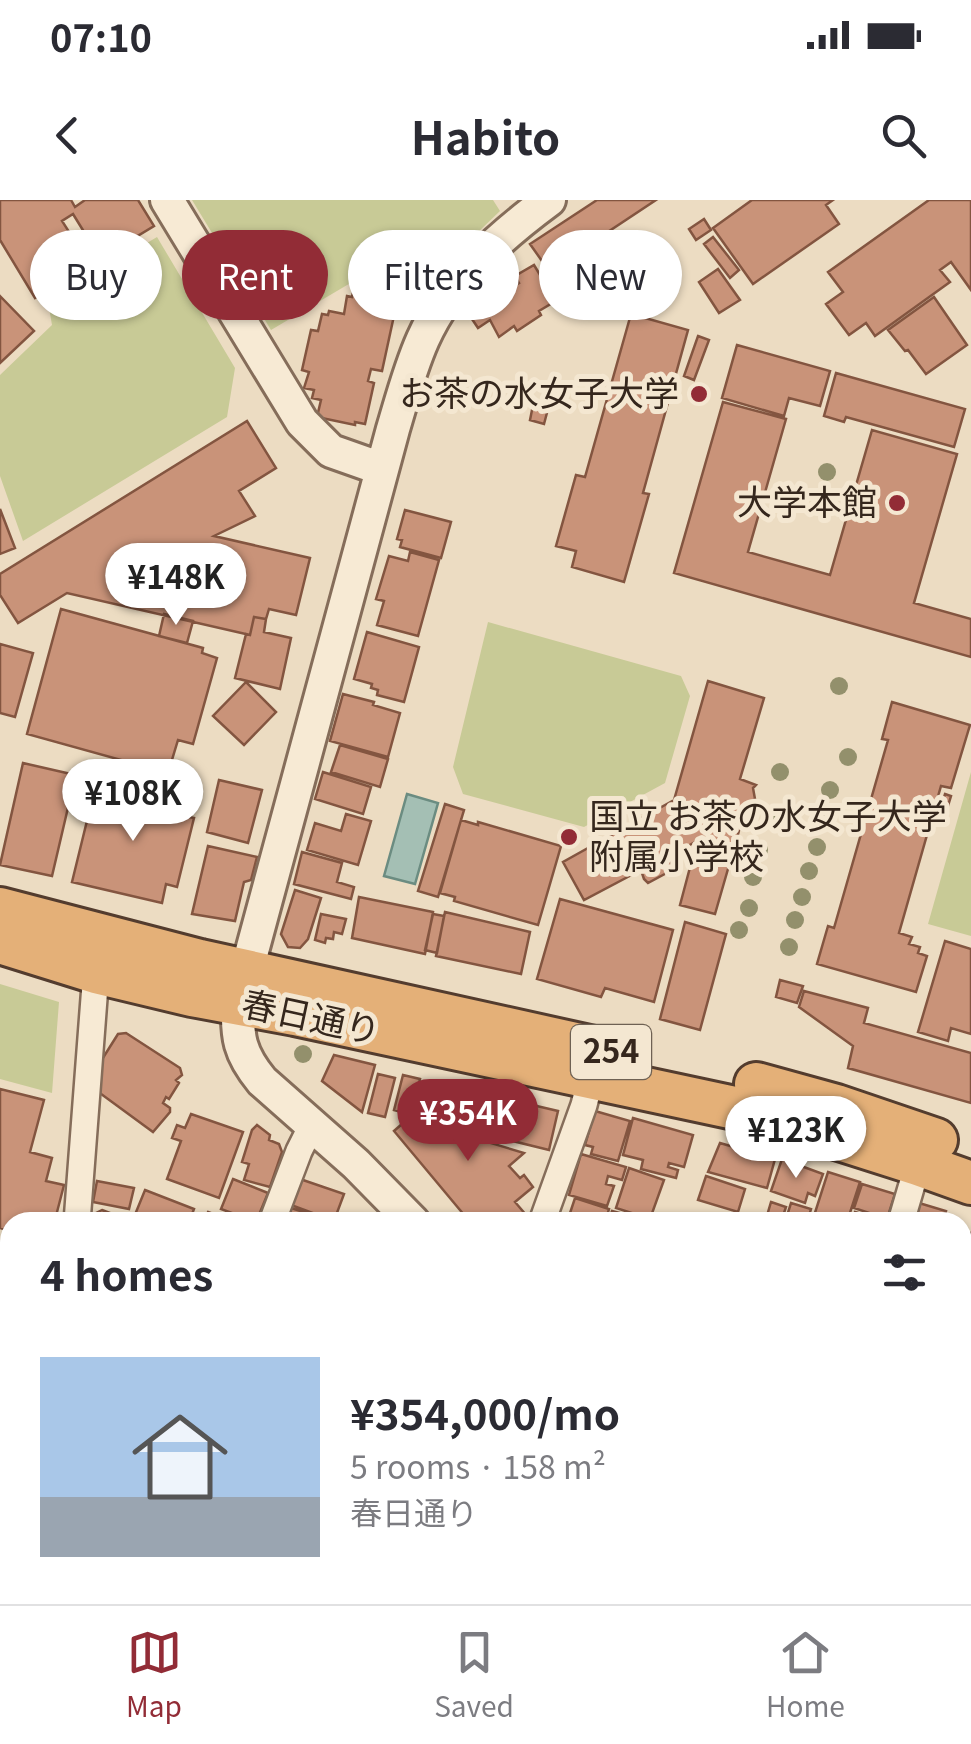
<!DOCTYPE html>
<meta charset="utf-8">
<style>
body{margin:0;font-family:Georgia,"Noto Sans JP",serif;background:#f2f2f3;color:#2b2b33;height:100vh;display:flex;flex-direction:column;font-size:38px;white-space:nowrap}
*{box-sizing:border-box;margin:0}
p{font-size:32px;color:#7c7c81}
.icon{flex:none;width:55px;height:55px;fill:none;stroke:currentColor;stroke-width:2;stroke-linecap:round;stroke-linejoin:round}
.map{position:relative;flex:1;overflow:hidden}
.details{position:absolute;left:0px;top:1012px;width:972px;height:392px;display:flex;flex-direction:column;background:#fff;border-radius:30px 30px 0 0;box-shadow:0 2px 8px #0004}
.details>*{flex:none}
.top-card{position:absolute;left:30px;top:30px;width:912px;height:90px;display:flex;gap:20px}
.price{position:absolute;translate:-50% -85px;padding:0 22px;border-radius:35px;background:#fff;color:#222;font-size:32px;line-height:65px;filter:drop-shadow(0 2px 5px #0008)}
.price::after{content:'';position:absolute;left:50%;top:60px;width:30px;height:22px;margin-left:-15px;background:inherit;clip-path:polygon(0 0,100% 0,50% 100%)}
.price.active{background:#922c36;color:#fff}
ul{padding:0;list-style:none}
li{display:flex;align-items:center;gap:30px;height:250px;padding:0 40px}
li+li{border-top:2px solid #e1e1e2}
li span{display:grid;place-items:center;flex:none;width:280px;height:200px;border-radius:0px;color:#555}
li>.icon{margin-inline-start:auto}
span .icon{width:120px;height:120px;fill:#fffc;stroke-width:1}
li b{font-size:42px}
h2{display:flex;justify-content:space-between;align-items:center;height:120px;padding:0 40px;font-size:42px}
.tag{padding:0 35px;border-radius:45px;background:#fff;box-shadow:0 2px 8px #0004;font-size:35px;line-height:90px}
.tag.active{background:#922c36;color:#fff}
.status{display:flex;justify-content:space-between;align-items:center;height:70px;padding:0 50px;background:#fff;direction:ltr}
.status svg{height:28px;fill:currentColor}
header{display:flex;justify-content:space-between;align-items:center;height:130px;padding:0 40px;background:#fff;font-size:45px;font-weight:700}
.tab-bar{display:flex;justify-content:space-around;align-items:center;height:140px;border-top:2px solid #e1e1e2;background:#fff;font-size:28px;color:#7c7c81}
.tab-bar a{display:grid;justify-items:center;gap:5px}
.tab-bar .active{color:#922c36}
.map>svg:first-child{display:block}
.green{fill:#c8ca96}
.water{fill:#a4bfb4;stroke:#6b8c81;stroke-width:2.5}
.building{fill:#c99379;stroke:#835540;stroke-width:2.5;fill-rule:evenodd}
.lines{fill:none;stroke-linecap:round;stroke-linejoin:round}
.service-casing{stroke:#856d5a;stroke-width:18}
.pedestrian-casing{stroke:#856d5a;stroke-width:25}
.minor-casing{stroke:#856d5a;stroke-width:30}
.tertiary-casing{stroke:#856d5a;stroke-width:38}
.trunk-casing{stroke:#533c2e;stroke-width:48}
.service{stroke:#f7ead4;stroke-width:12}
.pedestrian{stroke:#f7ead4;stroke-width:20}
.minor{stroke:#f7ead4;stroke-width:25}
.tertiary{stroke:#f7ead4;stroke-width:32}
.trunk{stroke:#e4b078;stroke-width:42}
.tree{fill:#93906c}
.poi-dot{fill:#922c36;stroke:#f4e7d1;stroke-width:4}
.labels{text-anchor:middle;stroke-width:10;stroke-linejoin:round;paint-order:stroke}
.shield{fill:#f4e7d1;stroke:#6e6153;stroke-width:2.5}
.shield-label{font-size:32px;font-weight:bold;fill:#35271d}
.poi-label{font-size:35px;fill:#35271d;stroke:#f4e7d1;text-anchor:end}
.street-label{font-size:35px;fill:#35271d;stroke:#f4e7d1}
</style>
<div class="status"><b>07:10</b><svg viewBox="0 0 49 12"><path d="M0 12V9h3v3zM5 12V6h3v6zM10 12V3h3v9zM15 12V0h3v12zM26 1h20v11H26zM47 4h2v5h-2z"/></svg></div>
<header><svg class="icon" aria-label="back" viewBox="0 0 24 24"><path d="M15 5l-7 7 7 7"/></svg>Habito<svg class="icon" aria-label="search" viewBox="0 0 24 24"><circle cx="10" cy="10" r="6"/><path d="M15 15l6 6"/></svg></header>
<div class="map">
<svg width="971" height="1404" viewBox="0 0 971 1404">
<rect width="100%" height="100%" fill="#ecdcc2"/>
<path class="green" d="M192,0H493L500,11L449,60L416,108L386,62L271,130Z
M157,37L235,168L227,217L23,341L0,276V175L52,125L48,102Z
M488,422L681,476L690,496L665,583L584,627L463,594L453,567Z
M971,572V736L928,724Z
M0,784L59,802L52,893L0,879Z
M0,1073L10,1076V1395H394L391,1404H0Z
M962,1244L971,1246V1371L963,1376Z"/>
<path class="water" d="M407,594L438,603L415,684L384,676Z"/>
<path class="building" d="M0,0H71L75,7L85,0H138L154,26L35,98L0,40ZM73,14L97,53L87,60L62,21Z
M597,0H656L549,71L530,44Z
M752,0H833L826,5L839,24L753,84L713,28Z
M929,0H971V90L951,62L940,70L950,82L875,136L866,123L849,135L826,104L843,92L828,72Z
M704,19L711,30L696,40L689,29Z
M713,37L739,70L730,78L704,44Z
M534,65L551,93L574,79L579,87L539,111L541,115L517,131L514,126L499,137L490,120L478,128L466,110L499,88L502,93L519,83L515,76Z
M718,69L740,100L719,113L699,82Z
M354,87L392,96L389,110L395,111L382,171L371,169L368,181L374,183L365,224L355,222V225L317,217L321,200L312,198L314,190L304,188L309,172L302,170L311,130L318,131L322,114L328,115L329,111L344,114L347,96L352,97Z
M0,96L34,131L0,163Z
M934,97L967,145L926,174L908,150L905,151L888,130Z
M631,114L688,130L643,293L649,294L624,382L572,367L576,351L556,346L576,275L585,277Z
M698,136L709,140L694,180L684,176Z
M737,145L830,171L820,206L789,198L784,216L722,198Z
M836,173L965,209L954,247L846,217L844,222L824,216Z
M723,202L786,219L748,352L830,375L872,230L957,254L914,403L971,419V457L674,373Z
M533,205L548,209L544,224L530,220Z
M247,221L276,268L239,291L255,316L214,336L310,358L296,415L269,409L266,419L254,417L250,435L67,393L18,423L0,395V374Z
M0,309L15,348L0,354Z
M405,310L451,322L441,358L400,347L402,340L397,339Z
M410,352L439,360L418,436L377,425L384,401L376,399L389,356L408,361Z
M61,409L203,448L202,453L217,458L193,544L178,540L168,573L27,534Z
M164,414L193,421L187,443L159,436Z
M254,417L266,419L264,432L291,438L280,489L235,478L246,434L250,435Z
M367,432L419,447L404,502L377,495L378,490L371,488L372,484L354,479Z
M0,444L33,453L15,517L0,513Z
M708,481L764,498L740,579L756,585L753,588L755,599L750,607L745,610L715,714L680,705L697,641L668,657L674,669L648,683L644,679L641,670L584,700L563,662L674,600Z
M246,482L276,512L244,545L213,516Z
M343,494L374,502L373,505L400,513L388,557L330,541Z
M892,502L970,525L951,588L941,586L899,733L912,737L909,744L920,747L918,753L927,756L916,792L817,764L828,726L834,728L888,540L882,539Z
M340,545L388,559L380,587L331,572Z
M91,562L149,577L146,588L88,572Z
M23,563L71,574L70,581L74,582L52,676L0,665Z
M323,572L371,587L363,614L315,599Z
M150,578L165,582L162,593L147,588Z
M219,580L262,590L248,643L207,632Z
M96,584L182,604L179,615L194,618L177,687L166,684L162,703L72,682Z
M945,594L951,596L944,619L938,617Z
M445,604L464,610L438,697L418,691Z
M346,614L371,621L358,665L307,650L315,623L341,631Z
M461,620L478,625V622L561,646L538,725L454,701L455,697L440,693Z
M208,646L257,657L251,680L244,682L235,721L192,714Z
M302,652L342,663L337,682L354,687L351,699L294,684Z
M295,690L321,698L308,739L300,748L288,747L281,734Z
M359,697L433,712L425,754L352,738Z
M560,699L673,730L654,802L605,788L601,797L537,779Z
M445,712L530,732L521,774L436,756Z
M321,714L346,719L342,734L334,732L333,739L326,738L325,743L315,740Z
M433,714L444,716L437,753L425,750Z
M685,722L726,734L700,830L660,819Z
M945,741L971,749V834L951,828L948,841L918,832Z
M780,780L803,786L797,803L776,797Z
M804,791L868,808L864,823L971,853V903L848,868L853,846L799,807Z
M126,833L180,868L182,875L176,880L179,883L169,899L166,897L163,903L170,908V912L153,932L97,891L101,861L118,834Z
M334,855L375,865L362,912L322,881Z
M378,874L395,878L385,917L368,913Z
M403,875L420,879L411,917L401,915L402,912L394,910Z
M427,882L438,885L429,922L418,919Z
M444,886L472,892L464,935L524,953L509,966L520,978L524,975L533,987L515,1002L527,1016L519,1022H470L394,931L402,924L432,932Z
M0,889L44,900L30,952L52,958L46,981L64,985L56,1016L51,1022H10V1031L0,1028Z
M481,893L558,911L549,950L472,931Z
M595,911L630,921L618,961L591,954L593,947L585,945Z
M191,914L243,932L219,998L167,979L181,941L172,938L177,925L185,928Z
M633,918L693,935L684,967L669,963L668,967L678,970L676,978L641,969L643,960L623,955Z
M257,925L270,935L269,940L279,944L282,952L270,987L244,980L249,964L242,962L252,930Z
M720,943L775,959L767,988L708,972Z
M581,954L626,967L622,980L608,976L606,984L614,986L607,1006L569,995Z
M782,959L823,974L815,996L808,993L805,1003L771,991Z
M629,968L664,980L650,1019L616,1008Z
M828,972L860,982L847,1022H812Z
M706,976L745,989L738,1012L698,1000Z
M233,979L268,993L256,1022L221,1009Z
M300,979L344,994L334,1021L291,1005Z
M97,981L134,988L129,1009L93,1002Z
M862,984L895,994L887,1019L854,1008Z
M145,990L194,1009L189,1022H132Z
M575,998L609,1009L605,1022H567Z
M771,1002L786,1007L781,1022L766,1019Z
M791,1003L811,1009L807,1022H785Z
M919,1003L946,1011L943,1022H913Z
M291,1008L335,1022H286Z
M102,1010L123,1018L122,1022H95L96,1013Z
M612,1011L653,1022H608Z
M208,1012L234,1022H204Z
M855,1012L887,1022H852Z
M971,1032V1071L963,1067L966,1058L962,1057Z
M962,1079L971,1082V1203L968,1210L962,1208Z
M314,1395H332L322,1404H294Z
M429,1395H465L462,1404H448L428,1398Z
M475,1395H497L494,1404H472Z
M527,1395H551V1404H527Z
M591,1395H639V1399L591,1402Z
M655,1395H670L677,1404H654Z
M848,1395H875V1404H847Z
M878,1395H920L927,1404H886Z"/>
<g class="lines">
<defs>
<path id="service" d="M646,1395V1404"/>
<path id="pedestrian" d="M21,1395L44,1404
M136,1404L151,1395"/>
<path id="minor" d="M77,1022L96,772
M272,1022L299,951L312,925
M542,1022L584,905L591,877
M901,1022L918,964
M0,1056L10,1059
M962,1229L971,1231
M409,1404L412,1395
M583,1404V1395
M832,1404L833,1395
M942,1404L955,1395"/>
<path id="tertiary" d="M167,0L302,222L331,251L382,269
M413,1022L356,964L262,881C239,853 237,837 238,803L393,229C402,199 410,168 423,139C449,81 499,37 549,0
M716,1395L723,1404"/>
<path id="trunk" d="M0,709L200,761L598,849
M0,742L96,772L192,795L295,814L758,913L918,964L971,983
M756,884L836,906L936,940"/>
</defs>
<use href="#service" class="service-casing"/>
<use href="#pedestrian" class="pedestrian-casing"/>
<use href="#minor" class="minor-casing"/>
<use href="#tertiary" class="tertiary-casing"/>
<use href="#trunk" class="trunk-casing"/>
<use href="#service" class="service"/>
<use href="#pedestrian" class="pedestrian"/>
<use href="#minor" class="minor"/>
<use href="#tertiary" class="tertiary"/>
<use href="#trunk" class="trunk"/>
</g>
<g class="tree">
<circle cx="827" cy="272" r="9"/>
<circle cx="839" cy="486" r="9"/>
<circle cx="848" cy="557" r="9"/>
<circle cx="780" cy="572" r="9"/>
<circle cx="830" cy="590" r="9"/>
<circle cx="775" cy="618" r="9"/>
<circle cx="821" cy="620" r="9"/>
<circle cx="817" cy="647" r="9"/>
<circle cx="759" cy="650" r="9"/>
<circle cx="809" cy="671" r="9"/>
<circle cx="753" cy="677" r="9"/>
<circle cx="802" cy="697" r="9"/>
<circle cx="749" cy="708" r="9"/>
<circle cx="795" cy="720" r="9"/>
<circle cx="739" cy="730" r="9"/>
<circle cx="789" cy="747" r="9"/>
<circle cx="303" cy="854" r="9"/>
</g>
<g class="poi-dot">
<circle cx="699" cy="194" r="10"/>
<circle cx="897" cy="303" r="10"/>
<circle cx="569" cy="637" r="10"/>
</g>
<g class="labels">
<rect class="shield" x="571" y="825" width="80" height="54" rx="8"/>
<g class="shield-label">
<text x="611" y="863">254</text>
</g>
<g class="poi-label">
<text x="679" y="206">お茶の水女子大学</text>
<text x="877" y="315">大学本館</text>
<text x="589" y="629" text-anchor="start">国立 お茶の水女子大学<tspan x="589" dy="40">附属小学校</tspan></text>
</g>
<g class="street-label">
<text transform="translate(311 818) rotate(12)" y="12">春日通り</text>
</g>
</g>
</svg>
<b class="price" style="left:176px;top:428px">¥148K</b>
<b class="price" style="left:133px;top:644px">¥108K</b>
<b class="price active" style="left:468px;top:964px">¥354K</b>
<b class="price" style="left:796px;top:981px">¥123K</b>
<div class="top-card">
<a class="tag">Buy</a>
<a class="tag active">Rent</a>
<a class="tag">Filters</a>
<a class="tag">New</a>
</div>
<section class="details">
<h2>4 homes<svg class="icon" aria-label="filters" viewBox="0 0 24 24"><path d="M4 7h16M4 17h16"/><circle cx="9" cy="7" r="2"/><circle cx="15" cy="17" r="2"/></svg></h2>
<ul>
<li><span style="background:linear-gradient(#a9c7e8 70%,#9aa5b1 0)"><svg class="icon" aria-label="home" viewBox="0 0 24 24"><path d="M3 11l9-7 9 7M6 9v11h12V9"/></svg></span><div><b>¥354,000/mo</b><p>5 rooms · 158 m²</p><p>春日通り</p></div></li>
</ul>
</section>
</div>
<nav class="tab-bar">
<a class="active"><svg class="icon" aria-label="map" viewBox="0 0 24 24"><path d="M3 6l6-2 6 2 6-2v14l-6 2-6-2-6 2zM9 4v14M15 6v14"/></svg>Map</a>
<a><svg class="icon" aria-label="saved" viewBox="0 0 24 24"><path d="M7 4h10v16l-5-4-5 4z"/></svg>Saved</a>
<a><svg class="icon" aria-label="home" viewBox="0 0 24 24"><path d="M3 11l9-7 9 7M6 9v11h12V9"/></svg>Home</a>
</nav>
